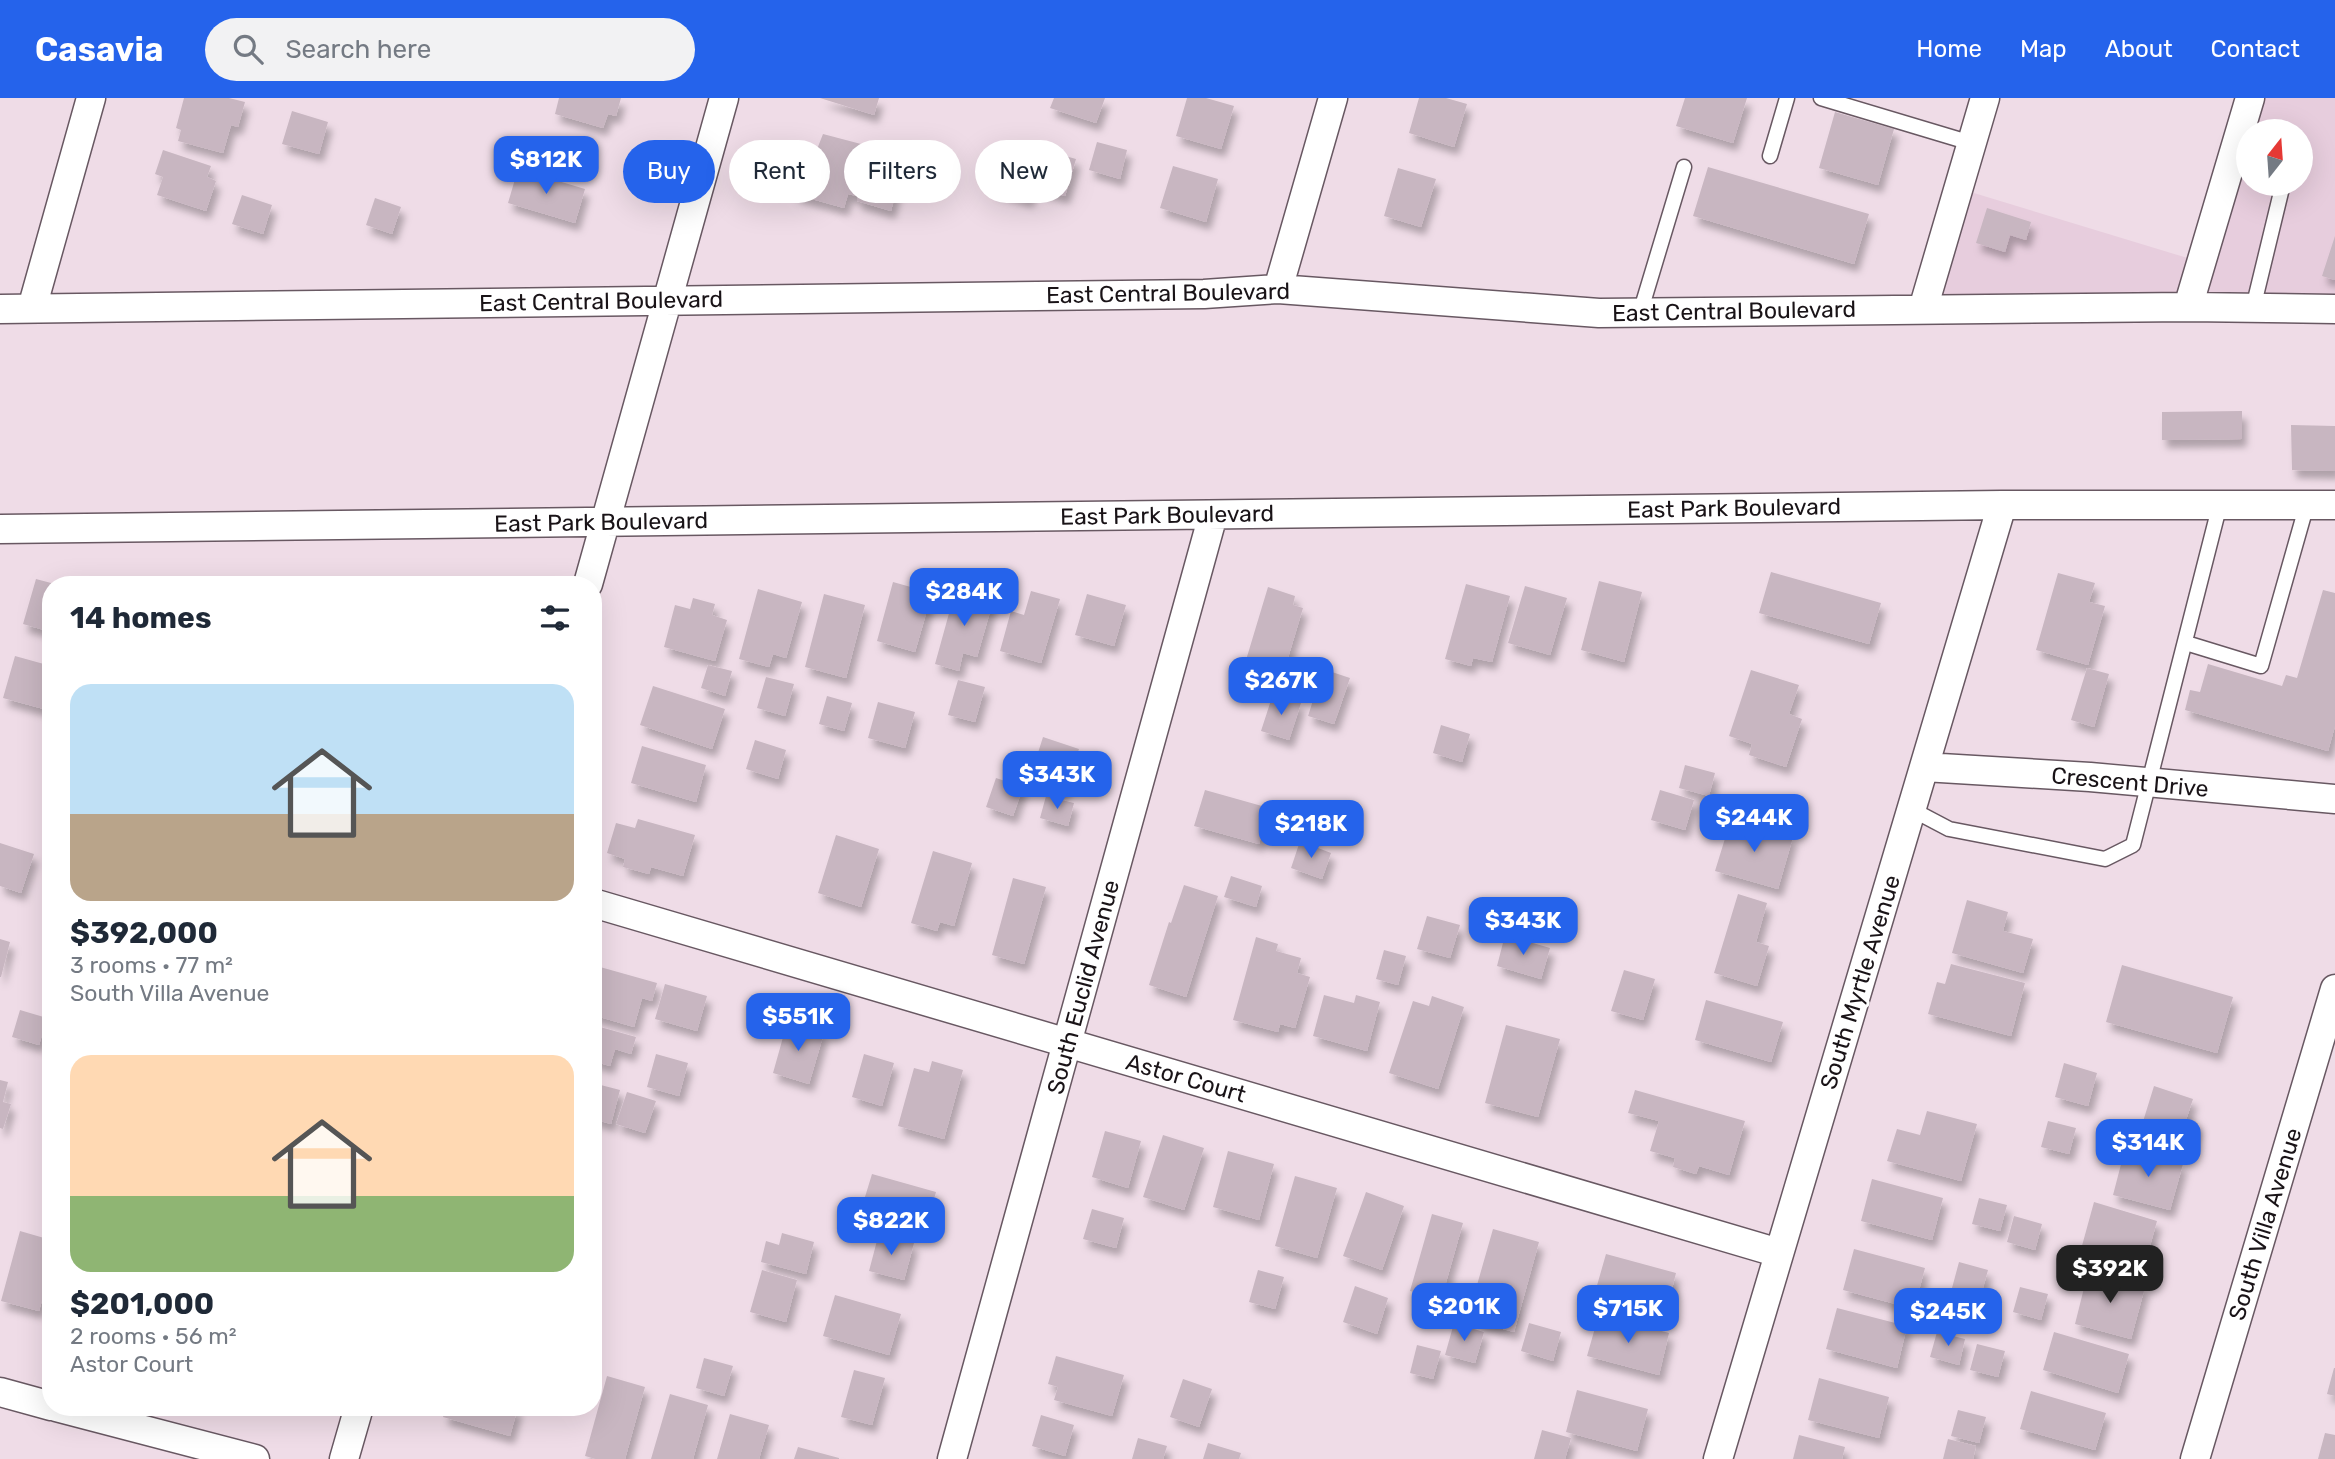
<!DOCTYPE html>
<meta charset="utf-8">
<style>
body{margin:0;font-family:Rubik,sans-serif;background:#f2f2f3;color:#1f2937;height:100vh;display:flex;flex-direction:column;font-size:26px;white-space:nowrap}
*{box-sizing:border-box;margin:0}
p{font-size:23px;color:#747a83}
.icon{flex:none;width:38px;height:38px;fill:none;stroke:currentColor;stroke-width:2;stroke-linecap:round;stroke-linejoin:round}
.map{position:relative;flex:1;overflow:hidden}
.sheet{position:absolute;left:42px;top:478px;width:560px;height:840px;display:flex;flex-direction:column;background:#fff;border-radius:28px;box-shadow:0 7px 28px #0002}
.sheet>*{flex:none}
.guide{position:absolute;left:623px;top:42px;width:665px;height:63px;display:flex;gap:14px}
.needle{width:46px;rotate:17deg}
.tools{position:absolute;left:2236px;top:21px;display:grid;gap:14px}
.tools a{display:grid;place-items:center;width:77px;height:77px;border-radius:50%;background:#fff;box-shadow:0 7px 28px #0002;font-size:35px}
.price{position:absolute;translate:-50% -60px;padding:0 16px;border-radius:14px;background:#2563eb;color:#fff;font-size:23px;line-height:46px;filter:drop-shadow(0 2px 4px #0008)}
.price::after{content:'';position:absolute;left:50%;top:42px;width:21px;height:16px;margin-left:-10px;background:inherit;clip-path:polygon(0 0,100% 0,50% 100%)}
.price.selected{background:#222;color:#fff}
ul{padding:0;list-style:none}
li{display:grid;align-content:center;gap:14px;height:371px;padding:0 28px}
li span{display:grid;place-items:center;height:217px;border-radius:21px;color:#555}
li>.icon{margin-inline-start:auto}
span .icon{width:126px;height:126px;fill:#fffc;stroke-width:1}
li b{font-size:30px}
h2{display:flex;justify-content:space-between;align-items:center;height:84px;padding:0 28px;font-size:30px}
.chip{padding:0 24px;border-radius:32px;background:#fff;box-shadow:0 7px 28px #0002;font-size:24px;line-height:63px}
.chip.selected{background:#2563eb;color:#fff}
header{display:flex;align-items:center;gap:42px;box-sizing:border-box;height:98px;padding:0 35px;background:#2563eb;color:#fff}
header strong{font-size:33px}
nav{display:flex;gap:38px;margin-inline-start:auto;font-size:24px}
.search{width:490px;height:63px;background:#f2f2f3;display:flex;align-items:center;gap:18px;box-sizing:border-box;padding:0 24px;border-radius:38px;color:#747a83;font-size:26px}
.map>svg:first-child{display:block}
.built{fill:#e7cddd}
.building{fill:#c8b6c1;filter:url(#shadow)}
.lines{fill:none;stroke-linecap:round;stroke-linejoin:round}
.lane-casing{stroke:#685862;stroke-width:17}
.street-casing{stroke:#685862;stroke-width:31}
.lane{stroke:#fff;stroke-width:14}
.street{stroke:#fff;stroke-width:28}
.labels{text-anchor:middle;stroke-width:6;stroke-linejoin:round;paint-order:stroke}
.street-label{font-size:23px;fill:#191317;stroke:#fff}
</style>
<header>
<strong>Casavia</strong>
<div class="search"><svg class="icon" aria-label="search" viewBox="0 0 24 24"><circle cx="10" cy="10" r="6"/><path d="M15 15l6 6"/></svg>Search here</div>
<nav><a>Home</a><a>Map</a><a>About</a><a>Contact</a></nav>
</header>
<div class="map">
<svg width="2335" height="1361" viewBox="0 0 2335 1361">
<defs>
<filter id="shadow"><feDropShadow dx="4.5" dy="8" stdDeviation="3.5" flood-color="#0004"/></filter>
</defs>
<rect width="100%" height="100%" fill="#efdce7"/>
<path class="built" d="M2259,0H2335V204L2198,202L2249,35V86H2301V33H2249Z
M1964,92L2194,162L2184,198L1933,203Z"/>
<path class="building" d="M184,0H229L245,4L238,29L231,27L223,55L178,43L181,32L176,30Z
M559,0H621L616,18L608,16L603,30L555,16Z
M820,0H879L874,17Z
M1054,0H1105L1096,25L1050,10Z
M1187,0H1206L1234,8L1221,51L1176,38Z
M1419,0H1446L1467,6L1454,49L1409,35Z
M1685,0H1747L1733,45L1676,28Z
M292,13L328,24L319,56L282,46Z
M1835,14L1894,31L1878,87L1819,70Z
M823,36L861,46L857,58L902,71L891,113L857,103V98L848,96L844,110L794,96L804,62L812,64Z
M1008,42L1076,61L1065,98L1033,89L1029,102L994,92Z
M1097,44L1127,52L1120,81L1089,72Z
M163,52L211,68L207,79L216,83L206,113L157,97L163,79L155,76Z
M1173,68L1218,81L1206,124L1160,110Z
M1708,69L1869,116L1854,166L1693,118Z
M1398,70L1436,81L1421,129L1384,118Z
M518,71L585,91L575,125L508,105Z
M242,97L272,107L263,136L232,126Z
M375,100L401,109L392,136L366,127Z
M1987,110L2031,124L2026,142L2010,137L2005,154L1976,145Z
M2335,138V182L2322,178Z
M2242,313V341L2162,342V314Z
M2291,327L2335,328V373L2292,372Z
M1771,474L1881,505L1869,546L1759,515Z
M2058,475L2095,485L2089,504L2105,508L2088,567L2036,552Z
M36,481L51,485V534L23,526Z
M1599,483L1642,494L1624,564L1581,552Z
M893,484L932,495L915,554L877,543Z
M1466,486L1510,498L1492,564L1473,560L1471,568L1445,561Z
M1525,488L1567,500L1550,557L1508,545Z
M1268,489L1295,498L1293,507L1303,510L1284,573L1246,562Z
M956,490L994,500L977,559L963,555L959,573L935,566Z
M758,491L802,504L786,560L773,556L769,569L739,561Z
M2323,492L2335,495V628L2328,653L2185,612L2190,592L2200,594L2208,566L2282,588L2286,577L2297,580Z
M1031,493L1060,501L1041,565L1000,553L1011,513L1024,517Z
M824,496L865,507L846,580L805,569Z
M1087,496L1126,507L1114,548L1075,537Z
M693,500L715,506L712,517L727,522L715,563L664,549L675,507L690,511Z
M15,558L51,568V613L3,600Z
M708,567L732,573L725,598L701,590Z
M2087,570L2109,576L2094,629L2071,622Z
M1323,571L1350,580L1334,626L1308,618Z
M1751,572L1799,587L1789,616L1802,621L1786,669L1749,657L1752,646L1729,638Z
M766,579L794,586L785,618L757,610Z
M958,582L985,589L975,624L948,617Z
M653,588L725,611L712,651L640,627Z
M1273,596L1301,605L1289,642L1261,633Z
M827,598L852,605L844,633L819,626Z
M878,604L915,614L905,650L868,640Z
M1441,627L1470,636L1462,664L1433,655Z
M1043,639L1079,651L1065,694L1029,683Z
M755,642L786,652L778,681L746,671Z
M642,648L706,667L696,704L631,685Z
M1685,667L1715,675L1709,698L1679,690Z
M996,680L1023,689L1013,718L986,709Z
M1205,692L1269,710L1259,746L1194,728Z
M1660,692L1694,702L1685,732L1651,722Z
M1046,698L1074,705L1068,728L1040,720Z
M638,721L695,737L683,778L651,769L649,776L623,769L625,761L607,755L616,725L635,730Z
M1731,721L1793,739L1778,791L1715,773Z
M836,737L879,751L861,809L818,795Z
M1300,743L1331,755L1322,781L1291,770Z
M0,745L34,756L21,795L0,788Z
M933,753L972,765L954,828L940,824L937,833L911,825Z
M1231,778L1262,788L1256,809L1224,799Z
M1013,780L1046,789L1024,866L992,857Z
M1184,787L1218,798L1186,899L1149,887L1169,824L1171,825Z
M1738,796L1767,805L1756,844L1769,848L1757,888L1714,875Z
M1967,802L2008,814L2003,833L2033,841L2023,875L1952,855Z
M1427,818L1460,827L1450,860L1417,851Z
M1505,837L1550,850L1541,881L1497,868Z
M1256,839L1278,846L1276,853L1301,860L1297,875L1310,879L1295,930L1280,926L1278,934L1233,922Z
M0,841L10,844L1,879H0Z
M1384,852L1406,858L1398,887L1376,881Z
M1951,866L2025,885L2011,938L1928,916L1937,884L1945,886Z
M593,867L657,885L652,903L642,900L634,929L593,917Z
M2122,867L2233,899L2217,955L2106,924Z
M1624,872L1655,881L1643,922L1611,913Z
M665,886L707,898L697,933L655,921Z
M1324,897L1354,905L1356,897L1380,904L1367,953L1313,938Z
M1432,898L1464,909L1438,991L1389,975L1413,903L1429,908Z
M1706,902L1783,924L1771,964L1695,942Z
M20,912L47,920L39,947L12,939Z
M787,925L824,935L809,986L773,975Z
M593,927L636,939L631,956L615,951L610,968L593,963Z
M1506,927L1560,941L1538,1019L1485,1005Z
M656,956L688,965L679,998L647,989Z
M864,956L894,965L882,1008L852,999Z
M932,963L963,972L944,1041L898,1028L914,970L929,974Z
M2064,965L2097,975L2088,1008L2055,999Z
M0,982L8,984L3,1004L11,1006L3,1031L0,1030Z
M593,985L620,992L611,1026L593,1021Z
M2154,988L2193,1001L2186,1022L2198,1025L2191,1046L2141,1030Z
M1635,992L1745,1023L1729,1077L1699,1068L1696,1076L1673,1069L1675,1060L1650,1053L1659,1023L1628,1015Z
M627,994L656,1003L645,1035L616,1026Z
M1927,1013L1977,1026L1961,1083L1887,1063L1897,1031L1920,1037Z
M2048,1023L2076,1030L2069,1056L2041,1049Z
M1105,1033L1141,1043L1128,1090L1092,1079Z
M1163,1037L1204,1050L1184,1112L1143,1099Z
M2125,1051L2183,1066L2170,1112L2113,1097Z
M1228,1053L1274,1066L1259,1122L1213,1109Z
M872,1076L936,1094L926,1130L861,1112Z
M1295,1078L1337,1090L1317,1160L1275,1148Z
M1872,1081L1943,1100L1932,1142L1861,1123Z
M1366,1094L1404,1108L1382,1172L1343,1158Z
M1979,1100L2007,1107L2000,1133L1972,1126Z
M2094,1104L2157,1123L2143,1173L2080,1155Z
M1092,1111L1124,1120L1116,1150L1083,1141Z
M1432,1116L1463,1125L1441,1202L1410,1193Z
M2014,1118L2042,1126L2035,1152L2007,1144Z
M1493,1131L1539,1144L1514,1234L1477,1224L1483,1204L1473,1201Z
M20,1133L51,1142V1170L39,1213L1,1203Z
M782,1135L814,1144L806,1176L761,1164L766,1143L779,1147Z
M879,1135L914,1145L904,1182L869,1173Z
M1854,1151L1925,1170L1914,1211L1843,1192Z
M1606,1156L1676,1175L1667,1211L1596,1191Z
M1959,1164L1988,1172L1981,1197L1952,1190Z
M762,1172L797,1182L786,1224L750,1214Z
M1258,1172L1284,1179L1275,1211L1249,1204Z
M2088,1174L2145,1189L2131,1241L2075,1226Z
M1355,1188L1388,1200L1377,1236L1343,1224Z
M2020,1189L2048,1196L2041,1222L2013,1214Z
M835,1197L901,1216L889,1257L823,1238Z
M1837,1210L1907,1228L1897,1270L1826,1251Z
M1599,1216L1669,1235L1659,1277L1587,1258Z
M1454,1225L1484,1234L1475,1265L1445,1257Z
M1529,1225L1561,1234L1553,1263L1521,1253Z
M1937,1234L1965,1241L1959,1267L1930,1259Z
M2054,1234L2129,1256L2118,1295L2043,1272Z
M1977,1246L2005,1253L1998,1279L1970,1272Z
M1417,1247L1441,1253L1433,1281L1410,1275Z
M1056,1258L1124,1277L1112,1318L1054,1302L1058,1289L1048,1286Z
M704,1260L733,1268L724,1298L696,1290Z
M2334,1270H2335V1298L2327,1296Z
M854,1272L885,1280L872,1327L841,1319Z
M607,1278L645,1289L625,1361H596L585,1358Z
M1819,1280L1889,1299L1879,1340L1808,1322Z
M1183,1281L1212,1291L1199,1329L1170,1319Z
M1577,1292L1648,1311L1637,1353L1566,1334Z
M2031,1293L2106,1315L2095,1352L2020,1331Z
M670,1296L708,1307L693,1361H651Z
M446,1309H518L510,1338L443,1319Z
M1958,1312L1986,1319L1979,1345L1951,1338Z
M730,1316L769,1327L759,1361H717Z
M1041,1317L1074,1327L1065,1358L1032,1348Z
M1542,1332L1571,1340L1565,1361H1534Z
M2325,1335L2335,1337V1361H2318Z
M1799,1337L1845,1349L1842,1361H1793Z
M1138,1340L1167,1348L1163,1361H1132Z
M1948,1341L1976,1348L1973,1361H1943Z
M1208,1345L1241,1355L1239,1361H1203Z
M798,1349L839,1360V1361H794Z"/>
<g class="lines">
<defs>
<path id="lane" d="M1821,0L1971,45
M1770,58L1787,0
M2253,210L2283,86
M1640,215L1684,69
M2186,545L2261,568L2307,406
M1911,711L1949,731L2105,761L2133,747L2220,406"/>
<path id="street" d="M1278,191L1333,0
M2188,209L2250,0
M32,210L91,0
M0,211L1204,196L1278,191L1599,215L2188,209L2335,211
M1923,211L1985,0
M0,431L2002,407H2335
M588,486L724,0
M1924,669L2090,679L2335,701
M593,805L1779,1155
M0,1294L51,1308
M56,1309L255,1361
M344,1361L359,1309
M952,1361L1213,417
M1718,1361L2002,407
M2195,1361L2335,891"/>
</defs>
<use href="#lane" class="lane-casing"/>
<use href="#street" class="street-casing"/>
<use href="#lane" class="lane"/>
<use href="#street" class="street"/>
</g>
<g class="labels">
<g class="street-label">
<text transform="translate(1168 195) rotate(-1)" y="8">East Central Boulevard</text>
<text transform="translate(601 203) rotate(-1)" y="8">East Central Boulevard</text>
<text transform="translate(1734 213) rotate(-1)" y="8">East Central Boulevard</text>
<text transform="translate(1734 410) rotate(-1)" y="8">East Park Boulevard</text>
<text transform="translate(1167 417) rotate(-1)" y="8">East Park Boulevard</text>
<text transform="translate(601 424) rotate(-1)" y="8">East Park Boulevard</text>
<text transform="translate(2130 684) rotate(5)" y="8">Crescent Drive</text>
<text transform="translate(1860 884) rotate(-73)" y="8">South Myrtle Avenue</text>
<text transform="translate(1083 889) rotate(-75)" y="8">South Euclid Avenue</text>
<text transform="translate(1186 980) rotate(16)" y="8">Astor Court</text>
<text transform="translate(2265 1126) rotate(-73)" y="8">South Villa Avenue</text>
</g>
</g>
</svg>
<div class="tools">
<a><svg class="needle" viewBox="-14 -14 28 28"><path d="M0-13l5 13h-10z" fill="#e53935"/><path d="M0 13l5-13h-10z" fill="#747a83"/></svg></a>
</div>
<b class="price" style="left:546px;top:98px">$812K</b>
<b class="price" style="left:964px;top:530px">$284K</b>
<b class="price" style="left:1281px;top:619px">$267K</b>
<b class="price" style="left:1057px;top:713px">$343K</b>
<b class="price" style="left:1754px;top:756px">$244K</b>
<b class="price" style="left:1311px;top:762px">$218K</b>
<b class="price" style="left:1523px;top:859px">$343K</b>
<b class="price" style="left:798px;top:955px">$551K</b>
<b class="price" style="left:2148px;top:1081px">$314K</b>
<b class="price" style="left:891px;top:1159px">$822K</b>
<b class="price selected" style="left:2110px;top:1207px">$392K</b>
<b class="price" style="left:1464px;top:1245px">$201K</b>
<b class="price" style="left:1628px;top:1247px">$715K</b>
<b class="price" style="left:1948px;top:1250px">$245K</b>
<div class="guide">
<a class="chip selected">Buy</a>
<a class="chip">Rent</a>
<a class="chip">Filters</a>
<a class="chip">New</a>
</div>
<section class="sheet">
<h2>14 homes<svg class="icon" aria-label="filters" viewBox="0 0 24 24"><path d="M4 7h16M4 17h16"/><circle cx="9" cy="7" r="2"/><circle cx="15" cy="17" r="2"/></svg></h2>
<ul>
<li><span style="background:linear-gradient(#bfe0f5 60%,#b9a48a 0)"><svg class="icon" aria-label="home" viewBox="0 0 24 24"><path d="M3 11l9-7 9 7M6 9v11h12V9"/></svg></span><div><b>$392,000</b><p>3 rooms · 77 m²</p><p>South Villa Avenue</p></div></li>
<li><span style="background:linear-gradient(#ffd9b3 65%,#8fb573 0)"><svg class="icon" aria-label="home" viewBox="0 0 24 24"><path d="M3 11l9-7 9 7M6 9v11h12V9"/></svg></span><div><b>$201,000</b><p>2 rooms · 56 m²</p><p>Astor Court</p></div></li>
</ul>
</section>
</div>
